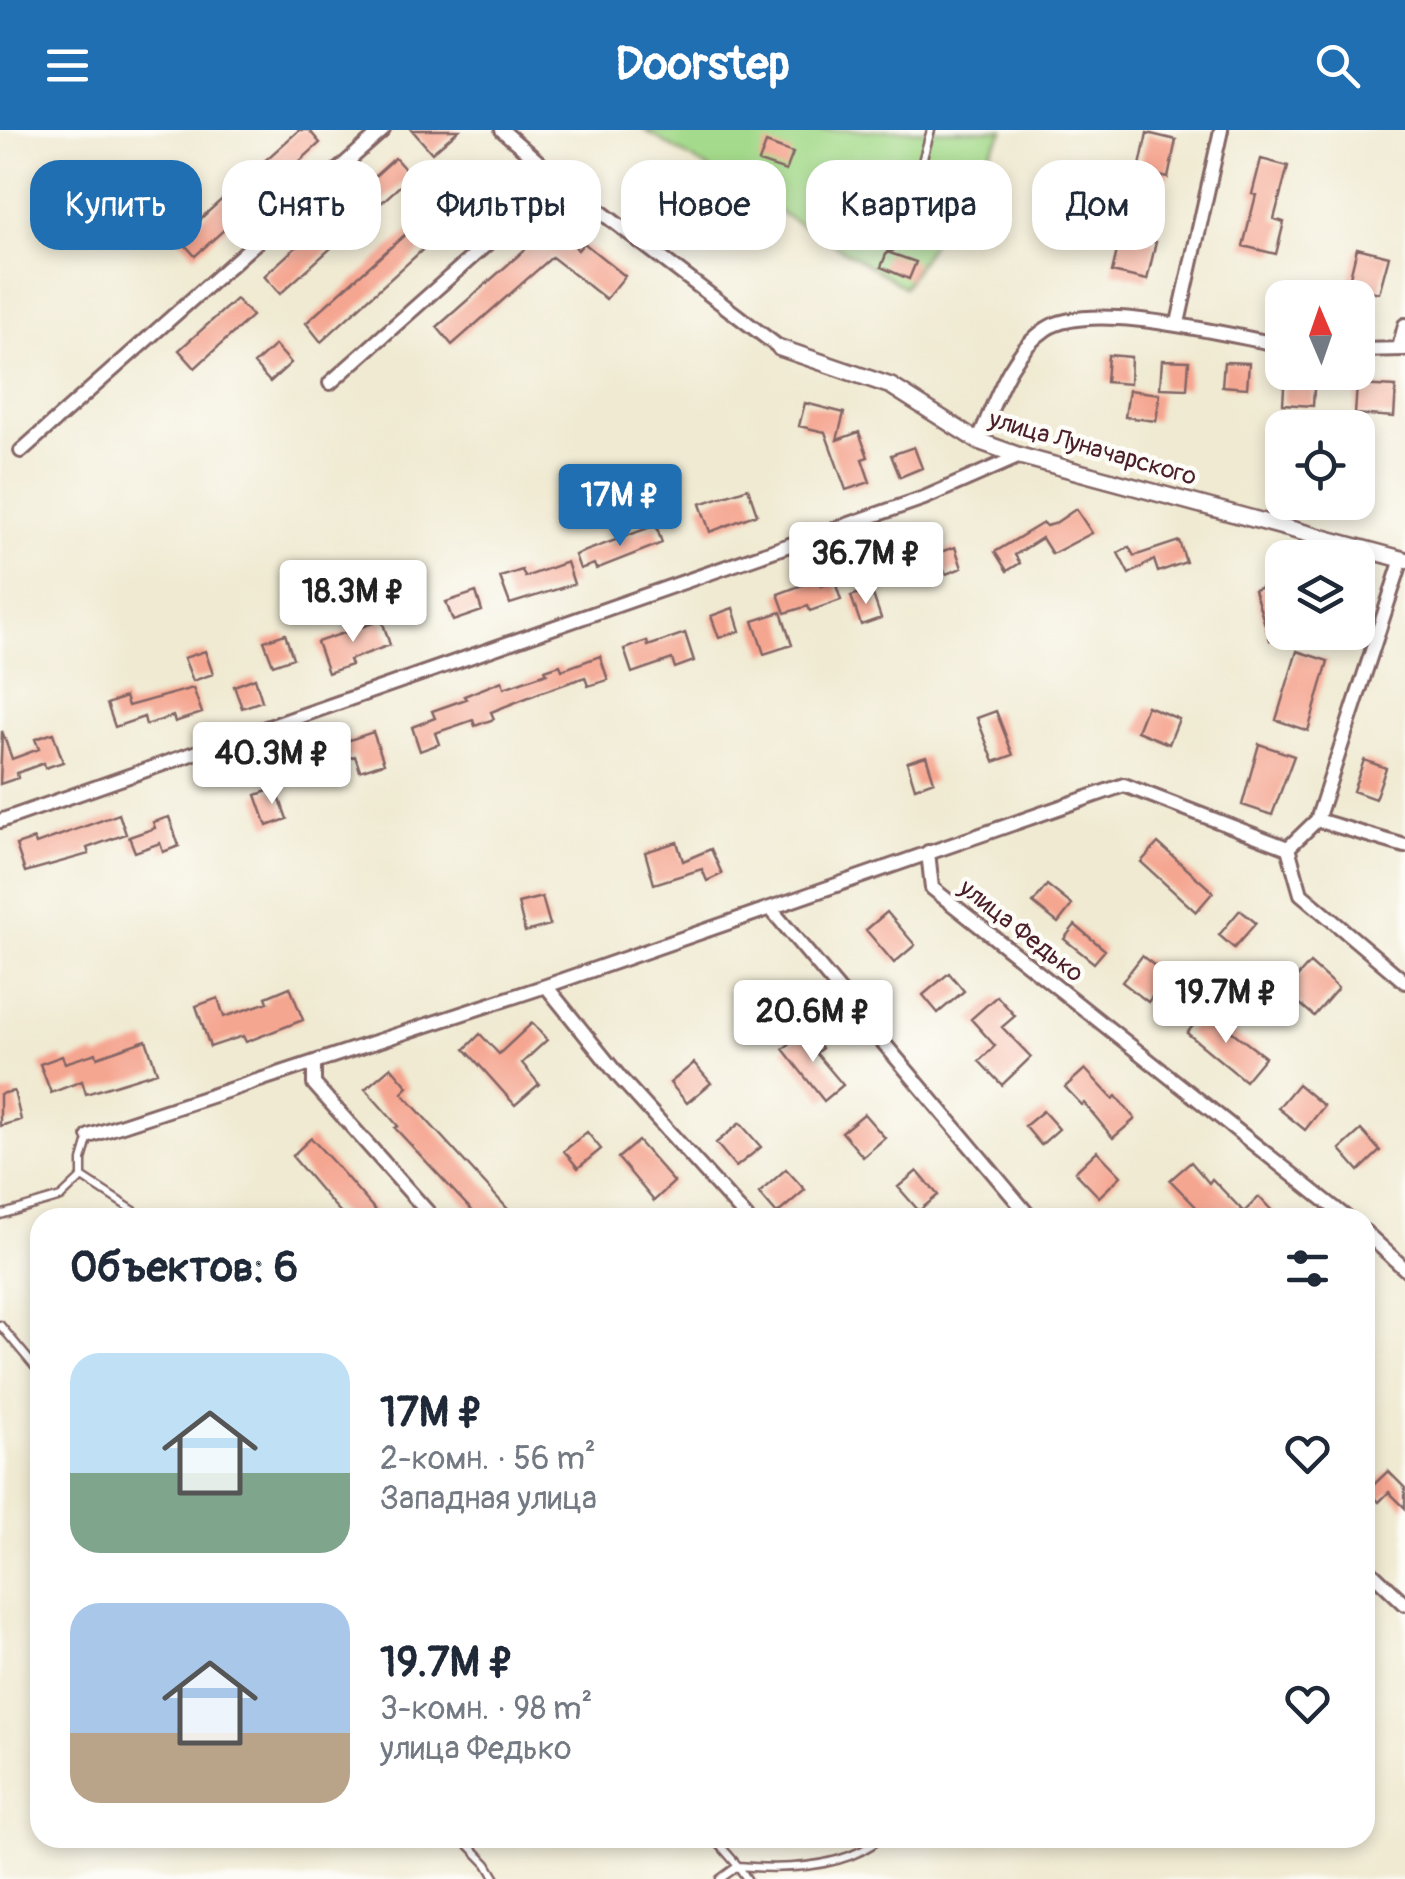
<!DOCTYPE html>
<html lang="ru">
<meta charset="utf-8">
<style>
body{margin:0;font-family:Pangolin,sans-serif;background:#f6f6f7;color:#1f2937;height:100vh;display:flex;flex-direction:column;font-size:38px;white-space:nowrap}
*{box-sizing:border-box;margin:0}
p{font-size:32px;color:#747a83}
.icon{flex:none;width:55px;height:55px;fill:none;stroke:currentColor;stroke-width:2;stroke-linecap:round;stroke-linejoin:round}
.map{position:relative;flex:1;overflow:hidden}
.drawer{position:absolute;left:30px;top:1078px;width:1345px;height:640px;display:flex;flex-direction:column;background:#fff;border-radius:30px;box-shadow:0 5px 15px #0003}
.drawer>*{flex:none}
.hud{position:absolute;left:30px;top:30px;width:1345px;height:90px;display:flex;gap:20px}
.needle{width:65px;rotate:358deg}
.tools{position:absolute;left:1265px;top:150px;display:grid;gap:20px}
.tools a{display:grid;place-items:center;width:110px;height:110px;border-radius:20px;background:#fff;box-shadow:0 5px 15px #0003;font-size:50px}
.price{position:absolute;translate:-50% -85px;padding:0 22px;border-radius:10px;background:#fff;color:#222;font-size:32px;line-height:65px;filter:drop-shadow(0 2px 5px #0008)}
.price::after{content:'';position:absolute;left:50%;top:60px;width:30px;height:22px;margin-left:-15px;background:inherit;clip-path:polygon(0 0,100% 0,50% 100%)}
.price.on{background:#1f6fb2;color:#fff}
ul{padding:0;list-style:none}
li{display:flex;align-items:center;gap:30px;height:250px;padding:0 40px}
li span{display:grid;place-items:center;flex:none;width:280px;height:200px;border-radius:30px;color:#555}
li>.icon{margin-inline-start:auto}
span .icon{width:120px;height:120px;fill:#fffc;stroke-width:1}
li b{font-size:42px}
h2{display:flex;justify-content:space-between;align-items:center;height:120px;padding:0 40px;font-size:42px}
.pill{padding:0 35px;border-radius:30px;background:#fff;box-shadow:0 5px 15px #0003;font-size:35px;line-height:90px}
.pill.on{background:#1f6fb2;color:#fff}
header{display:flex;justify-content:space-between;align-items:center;height:130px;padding:0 40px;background:#1f6fb2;color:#fff;font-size:45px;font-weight:800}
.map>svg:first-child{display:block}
.green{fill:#a4da8b;stroke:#777c5b;stroke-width:2.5}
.building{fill:#f5a691}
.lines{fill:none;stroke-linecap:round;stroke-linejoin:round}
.service-casing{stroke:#846665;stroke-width:11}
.minor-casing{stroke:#846665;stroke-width:18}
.tertiary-casing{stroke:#846665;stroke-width:20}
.service{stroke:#fff;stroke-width:6}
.minor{stroke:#fff;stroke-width:12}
.tertiary{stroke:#fff;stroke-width:15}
.labels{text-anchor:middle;stroke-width:9;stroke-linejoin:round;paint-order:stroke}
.street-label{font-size:25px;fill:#4a1f2b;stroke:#fdfcf7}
</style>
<header><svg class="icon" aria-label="menu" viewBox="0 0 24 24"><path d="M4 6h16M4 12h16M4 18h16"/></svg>Doorstep<svg class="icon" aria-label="search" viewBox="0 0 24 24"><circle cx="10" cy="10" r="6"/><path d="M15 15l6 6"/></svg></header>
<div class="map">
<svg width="1405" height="1749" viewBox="0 0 1405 1749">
<rect width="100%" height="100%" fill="#fdfcf7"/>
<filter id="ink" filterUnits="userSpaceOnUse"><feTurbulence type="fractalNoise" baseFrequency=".01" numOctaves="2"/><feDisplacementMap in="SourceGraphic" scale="20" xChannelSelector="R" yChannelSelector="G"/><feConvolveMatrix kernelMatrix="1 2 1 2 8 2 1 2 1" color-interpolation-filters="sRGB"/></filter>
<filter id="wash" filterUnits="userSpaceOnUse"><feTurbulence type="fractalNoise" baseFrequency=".0048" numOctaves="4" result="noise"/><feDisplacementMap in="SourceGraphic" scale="40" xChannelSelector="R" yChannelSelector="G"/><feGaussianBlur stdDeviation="2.25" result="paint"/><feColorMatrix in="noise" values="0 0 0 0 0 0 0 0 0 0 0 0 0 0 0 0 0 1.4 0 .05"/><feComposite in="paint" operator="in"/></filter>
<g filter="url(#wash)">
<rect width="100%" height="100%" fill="#f0ead2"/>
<path class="green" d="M644,0H1004L904,157Z"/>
<g id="blocks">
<path class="building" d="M299,0H309L320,13L195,126L179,108Z
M412,0H459L432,23Z
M1147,3L1176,10L1168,48L1139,41Z
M766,13L793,23L786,41L759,32Z
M395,28L411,46L280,164L264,146Z
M1261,29L1288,36L1274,89L1284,92L1276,124L1243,116L1256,65L1252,64Z
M479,34L495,52L474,71L458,53Z
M437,76L452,93L321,212L306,193Z
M555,93L578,120L584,113L625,146L606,169L552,127L452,215L437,197Z
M1121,104L1156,112L1147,150L1112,142Z
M1357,118L1389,126L1379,163L1348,155Z
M887,122L916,132L909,149L881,137Z
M236,169L252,186L195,238L179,220Z
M275,215L291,233L270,252L254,234Z
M1108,225L1131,227L1130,254L1106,252Z
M1162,230L1189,231L1187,259L1160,258Z
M1224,232L1249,233L1247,258L1222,256Z
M1285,242H1315L1313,276L1283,274Z
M1357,255L1396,257L1394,287L1355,284Z
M1129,260L1160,264L1156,291L1125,287Z
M805,273L844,283L837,310L859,302L868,327L862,329L870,352L846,360L825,302L799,296Z
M914,317L922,338L900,347L891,325Z
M748,358L757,384L710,402L700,374Z
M1076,379L1092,403L1052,424L1042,408L1015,425L1020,433L1007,441L995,422L1043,393L1046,396L1054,394Z
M656,395L662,413L596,439L594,434L580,439L575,425Z
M1179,411L1186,432L1158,442L1154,430L1129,444L1118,423L1129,417L1134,426Z
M955,417L962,438L946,444L944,440L909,452L906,444L880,453L873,432L892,425L894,432L914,425L916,430Z
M567,432L574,454L510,474L500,447L522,440L525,447Z
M818,449L821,456L835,452L841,470L810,481L808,476L785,483L778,464Z
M1282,450V505L1270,510L1254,460Z
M871,459L881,488L861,495L851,466Z
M476,462L482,481L453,491L446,472Z
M733,478L740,501L719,508L711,486Z
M781,482L792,515L764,524L753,491Z
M382,490L390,515L349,530L351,535L328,543L317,512Z
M685,503L694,531L675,538L672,529L632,543L624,519L647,511L648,516Z
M285,504L293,528L273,535L264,511Z
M205,521L213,544L193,551L184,528Z
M1297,521L1328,531L1308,601L1276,590Z
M600,526L608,550L588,556L585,547L539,563L491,582L494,589L475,596L473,590L435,603L439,614L420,621L412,597L435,588L432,581L466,569L464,566L502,551L504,558L547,543L545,540L560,535L562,540Z
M255,548L262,571L242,578L234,556Z
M193,558L202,583L175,592L173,586L146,595L144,587L115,597L107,574L125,567L128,576Z
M1147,576L1179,589L1169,614L1137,601Z
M996,581L1013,625L994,632L977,588Z
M2,601L12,629L39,619L35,609L53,603L63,632L45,638L44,633L17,643L18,648L0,654Z
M373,602L384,633L360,641L355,626L320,639L311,615L329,609L332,616Z
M1259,614L1294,626L1272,685L1242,675Z
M926,626L934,651L915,658L907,632Z
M1364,630L1386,638L1375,669L1353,661Z
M276,658L287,689L267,696L256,665Z
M119,684L126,704L87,718L89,724L25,742L16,715L34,709L36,714Z
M169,687L179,716L163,722L160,713L135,722L129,707L155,698L153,692Z
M677,712L683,731L711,719L722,744L707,751L702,739L654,754L645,722Z
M1158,713L1213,762L1196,782L1141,732Z
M1047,755L1072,775L1058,793L1033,773Z
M542,767L550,795L525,802L518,773Z
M1240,780L1256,793L1234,818L1219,805Z
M887,782L915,815L894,833L866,800Z
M1075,795L1105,820L1094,833L1064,809Z
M1142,826L1168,846L1148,872L1122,852Z
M1310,833L1338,858L1314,886L1285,861Z
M949,843L964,861L938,883L923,865Z
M290,857L303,890L246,912L243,906L210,917L196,876L218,868L224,887L268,872L266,867Z
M997,866L1015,886L1002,897L1031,927L1002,955L979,931L995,916L971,889Z
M764,867L779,884L760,901L745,883Z
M1205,881L1265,927L1245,951L1187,903Z
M532,893L547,910L522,933L539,954L515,975L465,919L480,904L499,924Z
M807,900L822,918L816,923L843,955L824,971L783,919Z
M146,910L157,942L86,964L82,951L51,963L40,934L62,926L65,933L96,923L97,927Z
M694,933L711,953L687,973L670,953Z
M391,937L408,957L402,963L516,1088H479L395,998L398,996L365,959Z
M1085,939L1113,969L1116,966L1135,989L1113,1008L1084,973L1082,975L1065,957Z
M1298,954L1324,976L1305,1000L1278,978Z
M14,961L21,990L0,996V964Z
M1043,981L1059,999L1041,1015L1025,996Z
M864,984L885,1008L863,1027L842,1002Z
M740,993L761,1017L736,1037L716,1013Z
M1361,1000L1380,1021L1359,1041L1340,1019Z
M587,1002L601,1019L578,1038L564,1021Z
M311,1008L334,1033L382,1088H346L331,1072L292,1026Z
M638,1011L674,1052L654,1071L618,1028Z
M1097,1021L1121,1046L1099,1067L1075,1042Z
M1191,1032L1209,1053L1212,1049L1244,1082L1259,1067L1279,1088H1207L1170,1050Z
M786,1039L805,1060L777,1084L759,1063Z
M917,1041L938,1065L919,1081L898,1057Z
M1388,1341L1405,1358V1378L1389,1362L1379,1372L1367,1361Z"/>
</g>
</g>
<g filter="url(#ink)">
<use href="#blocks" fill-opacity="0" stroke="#846665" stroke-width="2.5"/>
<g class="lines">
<defs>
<path id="service" d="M891,117L913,63L931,0
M89,1006L82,1030V1047L145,1088
M0,1085L61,1067L82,1047
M0,1195L40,1243
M462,1708L487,1734L496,1749
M714,1708L738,1736C784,1740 844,1739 881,1708
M720,1749L738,1736L747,1749"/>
<path id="minor" d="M502,0L559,50L780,218
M1178,193L1221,0
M1399,218L1405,195
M1358,220L1405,219
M330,253L559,50
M978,311C995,273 1009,224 1046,199C1090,169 1230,206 1282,215
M21,321L383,0
M1317,690L1405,716
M0,691L924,368L1020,326
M1288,718L1317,690L1402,429
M928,722L932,758L1347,1088
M770,778L1031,1088
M546,856L621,949L747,1088
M314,932V954L433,1088
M89,1006L546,856L1124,655L1288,718L1301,764L1405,852
M1365,1102L1405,1139
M1365,1436L1405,1474"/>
<path id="tertiary" d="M780,218L891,256L978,311L1020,326L1405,430"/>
</defs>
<use href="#service" class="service-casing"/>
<use href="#minor" class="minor-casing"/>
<use href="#tertiary" class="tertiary-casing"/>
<use href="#service" class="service"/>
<use href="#minor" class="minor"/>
<use href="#tertiary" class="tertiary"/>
</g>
</g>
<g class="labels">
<g class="street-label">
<text transform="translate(1093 317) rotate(16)" y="9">улица Луначарского</text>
<text transform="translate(1022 800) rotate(38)" y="9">улица Федько</text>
</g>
</g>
</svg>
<div class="tools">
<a><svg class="needle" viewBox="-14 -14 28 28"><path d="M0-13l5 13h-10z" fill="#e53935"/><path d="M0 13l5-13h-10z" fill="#747a83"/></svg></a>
<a><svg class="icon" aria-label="locate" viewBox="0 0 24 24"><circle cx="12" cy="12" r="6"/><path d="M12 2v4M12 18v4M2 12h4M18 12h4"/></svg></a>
<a><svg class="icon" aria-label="layers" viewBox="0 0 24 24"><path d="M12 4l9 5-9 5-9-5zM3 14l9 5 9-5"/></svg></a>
</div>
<b class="price on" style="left:620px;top:419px">17M ₽</b>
<b class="price" style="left:866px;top:477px">36.7M ₽</b>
<b class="price" style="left:353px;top:515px">18.3M ₽</b>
<b class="price" style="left:272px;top:677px">40.3M ₽</b>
<b class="price" style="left:1226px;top:916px">19.7M ₽</b>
<b class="price" style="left:813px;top:935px">20.6M ₽</b>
<div class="hud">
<a class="pill on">Купить</a>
<a class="pill">Снять</a>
<a class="pill">Фильтры</a>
<a class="pill">Новое</a>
<a class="pill">Квартира</a>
<a class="pill">Дом</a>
</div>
<section class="drawer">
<h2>Объектов: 6<svg class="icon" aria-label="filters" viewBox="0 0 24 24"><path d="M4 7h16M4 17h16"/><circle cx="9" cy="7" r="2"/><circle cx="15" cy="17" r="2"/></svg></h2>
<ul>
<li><span style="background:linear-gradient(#bfe0f5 60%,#7fa58c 0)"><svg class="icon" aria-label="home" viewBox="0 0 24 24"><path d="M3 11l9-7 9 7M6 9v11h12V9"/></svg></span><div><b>17M ₽</b><p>2-комн. · 56 m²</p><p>Западная улица</p></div><svg class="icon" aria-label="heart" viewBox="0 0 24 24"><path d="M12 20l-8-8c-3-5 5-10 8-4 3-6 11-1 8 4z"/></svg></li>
<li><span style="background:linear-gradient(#a9c7e8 65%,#b9a48a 0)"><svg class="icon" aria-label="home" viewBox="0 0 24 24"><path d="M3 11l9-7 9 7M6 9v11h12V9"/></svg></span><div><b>19.7M ₽</b><p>3-комн. · 98 m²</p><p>улица Федько</p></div><svg class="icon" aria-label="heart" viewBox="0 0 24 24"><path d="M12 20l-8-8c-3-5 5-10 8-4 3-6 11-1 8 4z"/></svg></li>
</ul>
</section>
</div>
